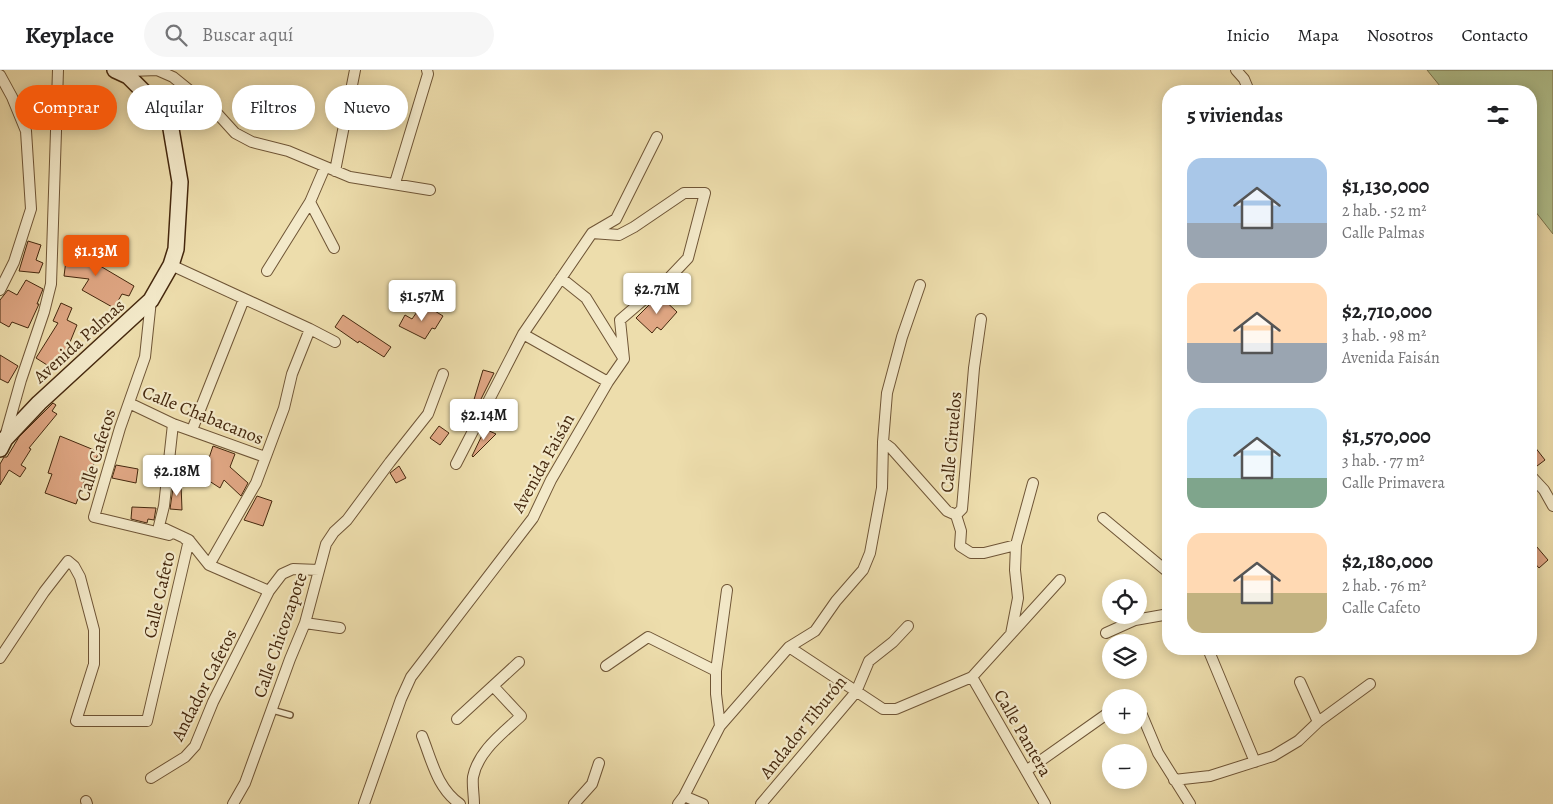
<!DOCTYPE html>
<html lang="es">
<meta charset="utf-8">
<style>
body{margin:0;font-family:Alegreya,serif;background:#f6f6f6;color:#202124;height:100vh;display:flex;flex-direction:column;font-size:19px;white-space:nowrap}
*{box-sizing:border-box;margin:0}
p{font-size:16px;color:#757577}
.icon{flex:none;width:28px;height:28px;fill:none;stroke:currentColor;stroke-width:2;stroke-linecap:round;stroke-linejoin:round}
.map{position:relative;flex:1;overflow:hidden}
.details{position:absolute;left:1162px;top:15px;width:375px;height:570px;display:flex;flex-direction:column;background:#fff;border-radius:20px;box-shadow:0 2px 12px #0003}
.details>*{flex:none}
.top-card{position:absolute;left:15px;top:15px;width:475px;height:45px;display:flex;gap:10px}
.buttons{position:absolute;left:1102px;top:509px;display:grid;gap:10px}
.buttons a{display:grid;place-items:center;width:45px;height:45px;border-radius:50%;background:#fff;box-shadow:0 2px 12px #0003;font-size:25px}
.price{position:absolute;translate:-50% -42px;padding:0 11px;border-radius:5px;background:#fff;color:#222;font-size:16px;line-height:32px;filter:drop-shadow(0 1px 2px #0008)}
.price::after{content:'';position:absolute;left:50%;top:30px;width:15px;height:11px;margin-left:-8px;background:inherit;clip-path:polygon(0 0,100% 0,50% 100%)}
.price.on{background:#ea580c;color:#fff}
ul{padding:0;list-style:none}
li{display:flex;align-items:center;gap:15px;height:125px;padding:0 25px}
li span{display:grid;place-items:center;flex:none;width:140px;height:100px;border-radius:15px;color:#555}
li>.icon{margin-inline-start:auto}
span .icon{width:60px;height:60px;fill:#fffc;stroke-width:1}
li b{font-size:21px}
h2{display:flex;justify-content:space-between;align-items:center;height:60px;padding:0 25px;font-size:21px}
.pill{padding:0 18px;border-radius:22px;background:#fff;box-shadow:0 2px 12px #0003;font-size:18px;line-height:45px}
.pill.on{background:#ea580c;color:#fff}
header{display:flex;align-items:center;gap:30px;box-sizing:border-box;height:70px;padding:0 25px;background:#fff;border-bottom:1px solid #e0e0e0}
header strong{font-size:24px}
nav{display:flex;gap:28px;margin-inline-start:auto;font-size:18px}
.search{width:350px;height:45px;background:#f6f6f6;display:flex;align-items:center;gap:12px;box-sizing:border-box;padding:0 18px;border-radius:28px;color:#757577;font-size:19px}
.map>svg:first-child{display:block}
.green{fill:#b1c28f;stroke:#7b754e}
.building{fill:#dfa683;stroke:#45280e}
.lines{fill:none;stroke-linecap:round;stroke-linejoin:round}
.service-casing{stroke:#6f5536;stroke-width:8}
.minor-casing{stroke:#6f5536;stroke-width:12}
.secondary-casing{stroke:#45280e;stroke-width:18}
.service{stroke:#f3e9c9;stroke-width:5}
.minor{stroke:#f3e9c9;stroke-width:10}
.secondary{stroke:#f3e9c9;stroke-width:15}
.labels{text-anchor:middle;stroke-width:4.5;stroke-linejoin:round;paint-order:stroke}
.street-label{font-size:18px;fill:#45280e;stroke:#f3e9c9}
</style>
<header>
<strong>Keyplace</strong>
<div class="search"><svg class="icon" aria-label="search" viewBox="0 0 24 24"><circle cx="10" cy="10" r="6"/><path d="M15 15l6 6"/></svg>Buscar aquí</div>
<nav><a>Inicio</a><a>Mapa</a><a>Nosotros</a><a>Contacto</a></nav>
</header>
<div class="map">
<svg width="1553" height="734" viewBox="0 0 1553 734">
<rect width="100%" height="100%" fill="#edddac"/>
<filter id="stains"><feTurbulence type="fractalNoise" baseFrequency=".004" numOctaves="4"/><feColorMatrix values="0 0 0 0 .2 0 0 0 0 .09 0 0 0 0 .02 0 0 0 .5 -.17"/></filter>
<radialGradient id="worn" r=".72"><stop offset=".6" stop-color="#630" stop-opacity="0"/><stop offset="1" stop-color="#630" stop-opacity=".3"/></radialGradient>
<path class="green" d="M1427,0H1553V164L1531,136V21H1444Z"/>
<path class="building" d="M28,171L41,175L36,190L43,193L39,203L19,201Z
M68,175L86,177L85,187L134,216L129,226L122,224L114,238L82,220L89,209L64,206Z
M26,210L43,219L37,234H39L28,258L12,252L9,257L0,252V230L8,220L17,225Z
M659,225L677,242L661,260L657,257L652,263L636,248Z
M61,233L72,238L67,250L77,255L68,277L55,300L36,288L58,253L53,251Z
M425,235L443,246L435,259L432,258L425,269L399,256L405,245L412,249L419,239L422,241Z
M343,245L391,277L384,287L359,271L358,273L335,257Z
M0,285L18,296L8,313L0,309Z
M483,300L494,303L472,347L469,346Z
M53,333L56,335L52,341L57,344L29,378L31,379L21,395L26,398L20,407L9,400L0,415V394L4,387H7L19,367Z
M439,356L449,363L440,375L430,368Z
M485,359L496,364L473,387L472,386Z
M60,366L99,382L93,396L90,395L76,434L45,423L52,404L48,403Z
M1531,372L1545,390L1533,399H1531Z
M213,376L235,384L230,397L248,413L241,426L224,410L220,418L203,407L179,411L176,390L195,386L208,391Z
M116,395L138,399L136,413L112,408Z
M399,396L406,408L396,413L390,403Z
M174,411L181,414L182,440L170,439Z
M257,426L272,431L263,456L244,450Z
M132,437L156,438L154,450L148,449L147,453L131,449Z
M1531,470L1548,490L1539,498L1531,489Z"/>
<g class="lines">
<defs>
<path id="service" d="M272,640L290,645"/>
<path id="minor" d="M1236,0L1244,9L1249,21
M131,1L157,0L173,7L215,41L235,63L252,72L288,81L350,107L430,120
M0,5L12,27L26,61L31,139L14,192L0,220
M335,101L355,0
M395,113L428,4L427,0
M310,132L334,178
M171,195L310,259L335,272
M267,201L310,132L325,97
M561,208L586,228L622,286
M151,230L145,287L120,358L94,447L169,465
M523,264L608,312
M129,333L173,354L265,387
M192,360L244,229
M5,367L21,310L44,242L51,214L58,0
M883,372L891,378L947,441L956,445L961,461L960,476L971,483H984L1016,475
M456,394L523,264L592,163L616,149L657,67
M1531,406L1544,420L1553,436
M956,445L962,439L974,298L981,249
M1103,448L1169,503
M185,469L189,470L209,495L269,521
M209,495L256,413L284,338L292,304L310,259
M305,553L340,558
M1106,563L1135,550L1169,544
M1011,564L1018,528L1015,500L1016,475L1033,413
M789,577L883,639H896L972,607L1060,510
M1208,579L1255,692
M0,588L44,522L68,491L74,496L80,507L94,560V594L76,651H147L189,470L159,456L164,436L173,354
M606,596L648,567L716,601
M972,607L1045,734
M1300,612L1318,652
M1139,643L1142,645L1158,683L1190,734
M457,649L519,592
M720,656L716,624V601L727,520
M422,666C432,691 437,718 460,734
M1026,701L1111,641
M151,708L185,687L195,676L213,632L269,521L282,504L293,499L319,500
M1174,710L1210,706L1273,686L1298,671L1318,652L1370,614
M684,726L703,734
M86,731L87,734
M233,734L245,713L290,589L305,553L326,474L334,462L347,450L390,392L428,344L443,304
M364,734L401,629L411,607L533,448L551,410L608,312L624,289L620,250L670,207L688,188L705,123H684L634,157L619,165L592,163
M474,734C474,725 472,715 473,707C478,681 503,663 521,646L494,617
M574,734L592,714L599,693
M678,734L684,726L720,656L789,577L815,561L836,531L863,500L870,483L882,418L883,372L887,323L902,267L920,215
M761,734L856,622L869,591L893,572L908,556"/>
<path id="secondary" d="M0,379L5,369L39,333L151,230L171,195L176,179L180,112L170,53L156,34L128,6L115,0"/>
</defs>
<use href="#service" class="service-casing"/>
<use href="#minor" class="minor-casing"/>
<use href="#secondary" class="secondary-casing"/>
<use href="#service" class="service"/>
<use href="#minor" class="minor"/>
<use href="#secondary" class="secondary"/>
</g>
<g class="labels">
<g class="street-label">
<text transform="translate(79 271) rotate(-42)" y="6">Avenida Palmas</text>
<text transform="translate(203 345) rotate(22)" y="6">Calle Chabacanos</text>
<text transform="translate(951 372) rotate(-85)" y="6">Calle Ciruelos</text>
<text transform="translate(96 385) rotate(-73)" y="6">Calle Cafetos</text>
<text transform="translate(543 393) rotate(-61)" y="6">Avenida Faisán</text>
<text transform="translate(159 525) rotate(-77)" y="6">Calle Cafeto</text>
<text transform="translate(280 565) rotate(-71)" y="6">Calle Chicozapote</text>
<text transform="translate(204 615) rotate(-63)" y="6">Andador Cafetos</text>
<text transform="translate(803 657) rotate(-51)" y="6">Andador Tiburón</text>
<text transform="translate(1023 663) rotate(60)" y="6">Calle Pantera</text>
</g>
</g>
<rect width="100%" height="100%" filter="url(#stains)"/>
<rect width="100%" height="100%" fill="url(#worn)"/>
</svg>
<div class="buttons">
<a><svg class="icon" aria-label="locate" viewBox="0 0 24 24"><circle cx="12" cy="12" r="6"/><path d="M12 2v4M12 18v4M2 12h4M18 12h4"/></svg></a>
<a><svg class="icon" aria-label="layers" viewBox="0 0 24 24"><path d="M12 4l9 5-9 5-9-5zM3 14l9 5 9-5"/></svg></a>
<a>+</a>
<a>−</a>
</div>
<b class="price on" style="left:96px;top:207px">$1.13M</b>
<b class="price" style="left:657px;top:245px">$2.71M</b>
<b class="price" style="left:422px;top:252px">$1.57M</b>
<b class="price" style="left:484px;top:371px">$2.14M</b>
<b class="price" style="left:177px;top:427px">$2.18M</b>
<div class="top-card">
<a class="pill on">Comprar</a>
<a class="pill">Alquilar</a>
<a class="pill">Filtros</a>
<a class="pill">Nuevo</a>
</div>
<section class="details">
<h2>5 viviendas<svg class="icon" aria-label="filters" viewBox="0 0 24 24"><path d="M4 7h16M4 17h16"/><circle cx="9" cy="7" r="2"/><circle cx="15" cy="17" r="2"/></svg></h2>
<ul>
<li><span style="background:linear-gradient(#a9c7e8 65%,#9aa5b1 0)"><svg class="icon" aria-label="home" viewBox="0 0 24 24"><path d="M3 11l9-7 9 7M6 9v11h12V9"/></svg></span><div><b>$1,130,000</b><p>2 hab. · 52 m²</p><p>Calle Palmas</p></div></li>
<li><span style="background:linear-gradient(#ffd9b3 60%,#9aa5b1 0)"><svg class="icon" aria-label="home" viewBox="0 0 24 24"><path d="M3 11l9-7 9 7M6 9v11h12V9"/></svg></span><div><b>$2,710,000</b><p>3 hab. · 98 m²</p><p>Avenida Faisán</p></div></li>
<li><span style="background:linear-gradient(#bfe0f5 70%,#7fa58c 0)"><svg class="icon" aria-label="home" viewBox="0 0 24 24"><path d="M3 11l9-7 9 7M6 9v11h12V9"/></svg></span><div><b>$1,570,000</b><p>3 hab. · 77 m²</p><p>Calle Primavera</p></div></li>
<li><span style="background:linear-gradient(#ffd9b3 60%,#c2b280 0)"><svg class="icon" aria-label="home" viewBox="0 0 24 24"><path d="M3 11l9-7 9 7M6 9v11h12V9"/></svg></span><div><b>$2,180,000</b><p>2 hab. · 76 m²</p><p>Calle Cafeto</p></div></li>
</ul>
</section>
</div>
